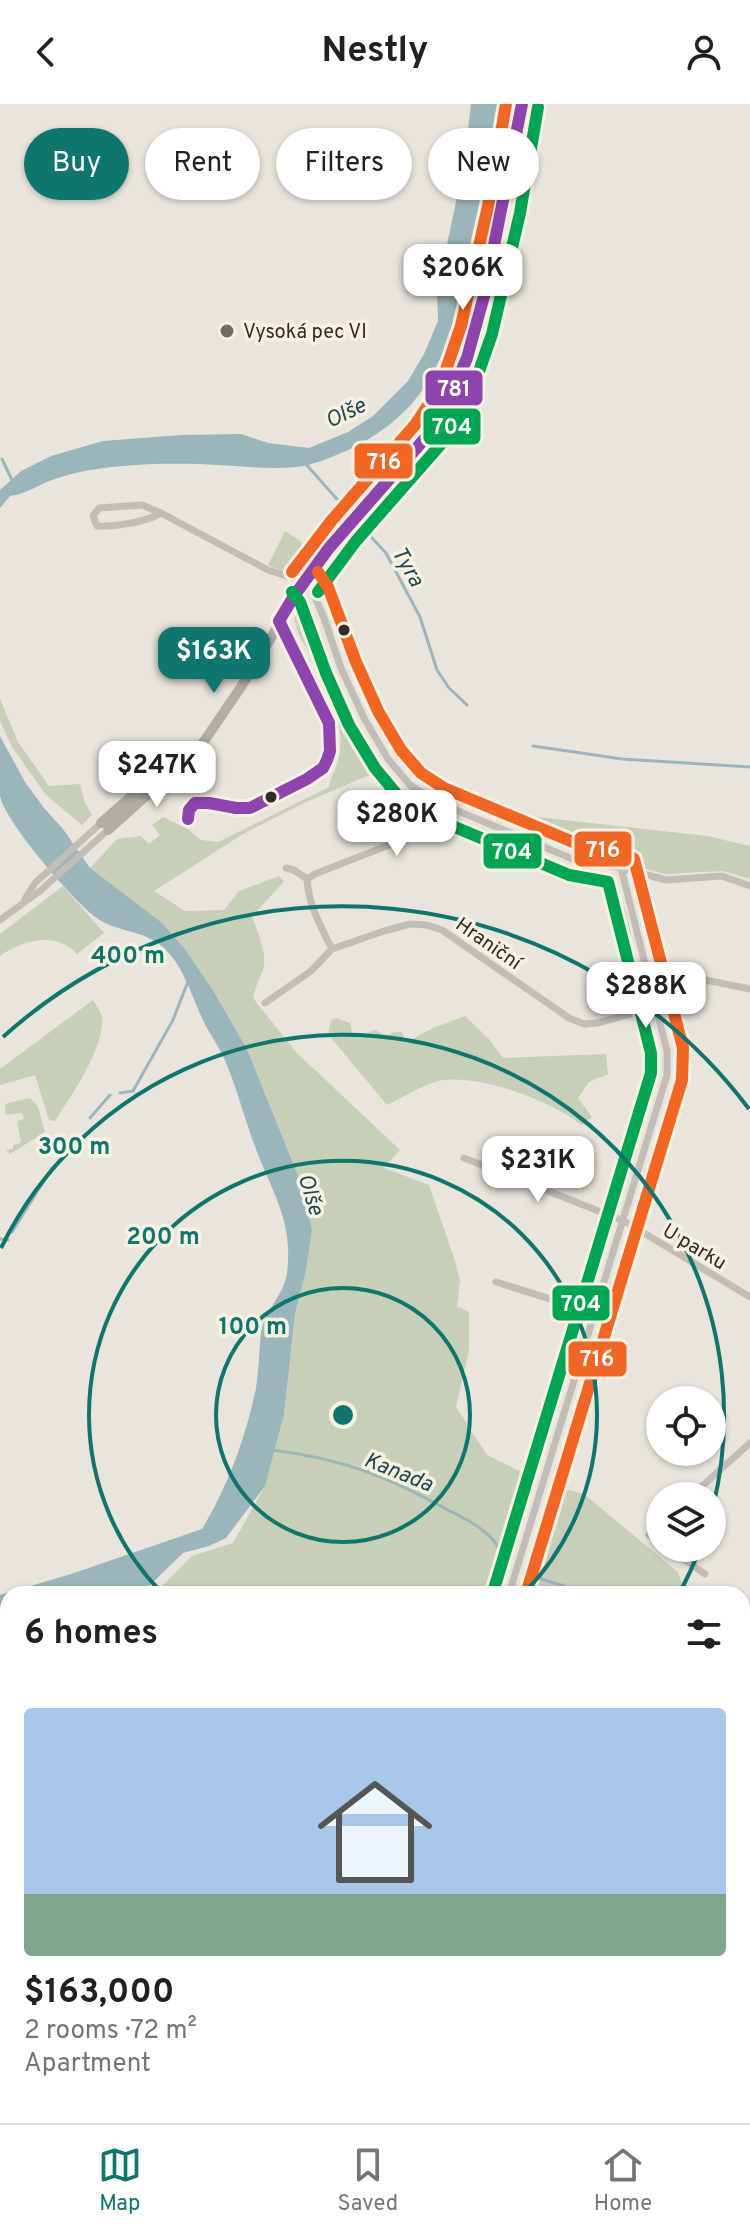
<!DOCTYPE html>
<meta charset="utf-8">
<style>
body{margin:0;font-family:Overpass,sans-serif;background:#f6f6f6;color:#202124;height:100vh;display:flex;flex-direction:column;font-size:30px;white-space:nowrap}
*{box-sizing:border-box;margin:0}
p{font-size:26px;color:#757577}
.icon{flex:none;width:44px;height:44px;fill:none;stroke:currentColor;stroke-width:2;stroke-linecap:round;stroke-linejoin:round}
.map{position:relative;flex:1;overflow:hidden}
.sheet{position:absolute;left:0px;top:1482px;width:750px;height:538px;display:flex;flex-direction:column;background:#fff;border-radius:24px 24px 0 0;box-shadow:0 2px 6px #0004}
.sheet>*{flex:none}
.top-card{position:absolute;left:24px;top:24px;width:702px;height:72px;display:flex;gap:16px}
.buttons{position:absolute;left:646px;top:1282px;display:grid;gap:16px}
.buttons a{display:grid;place-items:center;width:80px;height:80px;border-radius:50%;background:#fff;box-shadow:0 2px 6px #0004;font-size:40px}
.price{position:absolute;translate:-50% -68px;padding:0 18px;border-radius:16px;background:#fff;color:#222;font-size:26px;line-height:52px;filter:drop-shadow(0 2px 4px #0008)}
.price::after{content:'';position:absolute;left:50%;top:48px;width:24px;height:18px;margin-left:-12px;background:inherit;clip-path:polygon(0 0,100% 0,50% 100%)}
.price.on{background:#0f766e;color:#fff}
ul{padding:0;list-style:none}
li{display:grid;align-content:center;gap:16px;height:424px;padding:0 24px}
li span{display:grid;place-items:center;height:248px;border-radius:8px;color:#555}
li>.icon{margin-inline-start:auto}
span .icon{width:144px;height:144px;fill:#fffc;stroke-width:1}
li b{font-size:34px}
h2{display:flex;justify-content:space-between;align-items:center;height:96px;padding:0 24px;font-size:34px}
.pill{padding:0 28px;border-radius:36px;background:#fff;box-shadow:0 2px 6px #0004;font-size:28px;line-height:72px}
.pill.on{background:#0f766e;color:#fff}
header{display:flex;justify-content:space-between;align-items:center;height:104px;padding:0 24px;background:#fff;font-size:36px;font-weight:700}
.dock{display:flex;justify-content:space-around;align-items:center;height:112px;border-top:2px solid #e0e0e0;background:#fff;font-size:22px;color:#757577}
.dock a{display:grid;justify-items:center;gap:4px}
.dock .on{color:#0f766e}
.map>svg:first-child{display:block}
.green{fill:#c7cfb8}
.water{fill:#9ab6ba}
.lines{fill:none;stroke-linecap:round;stroke-linejoin:round}
.stream{stroke:#9ab6ba;stroke-width:3}
.street{stroke:#c2bdb6;stroke-width:7}
.secondary{stroke:#b3ada7;stroke-width:10}
.bus-1-casing{stroke:#f7f1e3;stroke-width:18}
.bus-2-casing{stroke:#f7f1e3;stroke-width:18}
.bus-3-casing{stroke:#f7f1e3;stroke-width:18}
.bus-1{stroke:#8e44ad;stroke-width:12}
.bus-2{stroke:#00a651;stroke-width:12}
.bus-3{stroke:#f26522;stroke-width:12}
.ring{fill:none;stroke:#0f766e;stroke-width:4}
.poi-dot{fill:#726c65;stroke:#f7f1e3;stroke-width:3}
.bus-dot{fill:#322b25;stroke:#f7f1e3;stroke-width:3}
.labels{text-anchor:middle;stroke-width:7;stroke-linejoin:round;paint-order:stroke}
.poi-label{font-size:20px;fill:#322b25;stroke:#f7f1e3;text-anchor:start}
.street-label{font-size:20px;fill:#322b25;stroke:#f7f1e3}
.water-label{font-size:22px;font-style:italic;fill:#1d4751;stroke:#f7f1e3}
.centre{fill:#0f766e;stroke:#f7f1e3;stroke-width:4}
.ring-label{font-size:24px;text-anchor:middle;font-weight:bold;fill:#0f766e;stroke:#f7f1e3;stroke-width:7;stroke-linejoin:round;paint-order:stroke}
.line-badge{stroke:#f7f1e3;stroke-width:3}
.badge-label{font-size:22px;text-anchor:middle;font-weight:bold;fill:#fff}
</style>
<header><svg class="icon" aria-label="back" viewBox="0 0 24 24"><path d="M15 5l-7 7 7 7"/></svg>Nestly<svg class="icon" aria-label="person" viewBox="0 0 24 24"><circle cx="12" cy="8" r="4"/><path d="M4 21q1-7 8-7t8 7"/></svg></header>
<div class="map">
<svg width="750" height="2019" viewBox="0 0 750 2019">
<rect width="100%" height="100%" fill="#e9e5dd"/>
<path class="green" d="M285,427C299,437 309,438 307,457L299,463L283,468L268,461Z
M299,501L306,503L321,547L310,551C303,536 287,517 299,501Z
M324,558L366,639L384,665L306,698L243,730L154,787L185,807L224,806L239,787L279,772L284,777L252,813C258,829 269,852 262,869C258,878 255,884 253,894L296,948L400,1046L384,1064L429,1081L455,1157L460,1176L457,1202L469,1208V1246L456,1303L487,1351L532,1373L494,1490H154L192,1452L233,1439L265,1382L284,1311L295,1210L306,1167L312,1126L303,1084L247,945L214,888L90,764L117,735L141,732L149,740L160,731L152,721L163,713L188,725L201,736L218,738L329,683C331,672 337,663 339,653C346,621 328,589 315,562Z
M0,595L18,638L49,682L80,680L85,699L92,711L82,721L46,691L12,643L0,617Z
M155,641L160,649L159,656L122,689L118,684L153,651L149,646Z
M520,711L707,732L750,742V775L723,767L664,770L554,739L518,722Z
M63,782L104,829L77,850C56,827 23,836 0,852V830Z
M622,802L625,804L631,829L628,837L632,850L630,854L625,850L617,809V803Z
M93,896C96,901 101,907 102,913C105,944 71,992 55,1017L49,1016L35,971L0,981V965Z
M465,912L489,935L503,954L606,950L608,970L589,978L578,994L592,1013L582,1021C548,996 486,972 443,976C427,978 402,994 387,1001L328,930L331,916L336,914L350,919L352,928L361,931L375,926L387,932L394,928H401L407,938L433,924Z
M30,994L38,1003L45,1028L10,1050L6,1046L13,1045V1041L21,1039L17,1017L24,1015L22,1009L6,1011L5,1000Z
M550,1381L584,1390L678,1468L682,1480L706,1490H517Z
M742,1505L750,1512V2019H50L34,2015L31,2019H0V1987L8,1990V2012H742Z
M8,1555V1695L0,1692V1558Z"/>
<path class="water" d="M471,0H499C489,92 474,207 423,285C406,311 376,333 348,346C332,353 314,361 297,363C265,366 231,361 199,360C164,359 126,360 90,366C79,368 66,371 55,375C39,380 27,390 10,392L0,404V386L21,367L51,352L103,337L181,331L241,330L268,339L309,344L348,328L373,312L408,277L424,250L438,217L437,188L464,60Z
M0,632L25,678L44,704L63,725L90,764L162,819L184,844L214,888L247,945L303,1084L312,1126L306,1167L295,1210L284,1311L265,1382L226,1434L209,1442L183,1449L147,1484L130,1490H8V1520L0,1521V1491L71,1470L202,1425C228,1382 246,1333 256,1284C259,1266 259,1247 261,1229C264,1206 284,1192 287,1169C293,1121 276,1095 259,1053C247,1023 239,991 227,961C222,948 214,936 207,924C192,897 185,859 159,840C142,827 116,827 98,815C75,799 5,718 0,692C0,673 0,651 0,632Z"/>
<g class="lines">
<path class="stream" d="M2,355L12,376
M304,358L352,412
M357,418L386,449L420,513L437,566L449,584L467,601
M533,642L622,655L750,663
M120,989L133,987L173,916L187,880
M90,1014L110,991
M12,1128L52,1064
M0,1135L8,1136
M273,1346C342,1355 387,1372 448,1406C464,1414 482,1423 494,1437C499,1443 502,1452 506,1459
M526,1470L564,1482L578,1490
M742,1575L750,1580
M0,2006H8
M60,2012L62,2019
M487,2012L508,2019"/>
<path class="street" d="M161,409C147,418 113,423 97,422L93,412L99,404L142,401L161,409L268,466L305,478L310,482L324,514L341,564L364,614L388,655L410,681L437,698L575,756L621,764L667,947V971L509,1490
M286,764L294,766L307,775
M621,764L666,776L722,772L750,782
M25,795L35,779L101,719
M0,816L40,787L108,726
M332,845C321,824 308,799 307,775L315,770L417,730L434,717L437,698
M647,864L750,885
M265,899L311,867L332,845L384,827L410,820L427,821L442,826L569,914L584,920L597,919L657,903
M464,1054L624,1117L750,1193
M496,1178L595,1209
M691,1392L750,1339
M660,1419L649,1431L660,1438
M668,1444L705,1470
M0,1807L8,1812
M344,2019L347,2012"/>
<path class="secondary" d="M101,719L142,683L159,676
M108,726L148,690L161,675L198,646L241,583L305,478L344,427L428,331L443,310L462,270L476,226L504,105L522,0"/>
<defs>
<path id="bus-1" d="M279,517L294,492L329,444L428,331L450,293L467,254L484,192L522,0
M188,715L189,706L195,699H209L236,704H250L307,675L323,664L327,656L330,647L329,619L279,517"/>
<path id="bus-2" d="M292,488L300,498L326,569L349,621L375,664L399,693L431,713L569,771L608,778L651,949V969L494,1485
M318,488L356,437L441,340L469,296L492,230L520,109L538,3"/>
<path id="bus-3" d="M292,468L332,416L415,321L440,283L461,222L488,102L506,0
M318,468L328,483L356,558L378,607L401,646L421,669L444,684L580,741L625,749L634,755L683,944L682,976L526,1490"/>
</defs>
<use href="#bus-1" class="bus-1-casing"/>
<use href="#bus-2" class="bus-2-casing"/>
<use href="#bus-3" class="bus-3-casing"/>
<use href="#bus-1" class="bus-1"/>
<use href="#bus-2" class="bus-2"/>
<use href="#bus-3" class="bus-3"/>
</g>
<g class="ring">
<circle cx="343" cy="1311" r="127"/>
<path d="M162 1489A254 254 0 1 1 524 1489"/>
<path d="M700 1444A381 381 0 0 1 679 1490M1 1144A381 381 0 0 1 713 1403"/>
<path d="M3 933A508 508 0 0 1 749 1005"/>
</g>
<circle class="poi-dot" cx="227" cy="227" r="8"/>
<g class="bus-dot">
<circle cx="344" cy="526" r="7"/>
<circle cx="271" cy="693" r="7"/>
</g>
<g class="labels">
<g class="poi-label">
<text x="243" y="234">Vysoká pec VI</text>
</g>
<g class="street-label">
<text transform="translate(489 839) rotate(35)" y="7">Hraniční</text>
<text transform="translate(695 1142) rotate(31)" y="7">U parku</text>
</g>
<g class="water-label">
<text transform="translate(345 308) rotate(-26)" y="8">Olše</text>
<text transform="translate(409 462) rotate(60)" y="8">Tyra</text>
<text transform="translate(312 1090) rotate(73)" y="8">Olše</text>
<text transform="translate(399 1367) rotate(22)" y="8">Kanada</text>
</g>
</g>
<circle cx="343" cy="1311" r="12" class="centre"/>
<g class="ring-label">
<text x="128" y="859">400 m</text>
<text x="74" y="1050">300 m</text>
<text x="163" y="1140">200 m</text>
<text x="253" y="1230">100 m</text>
</g>
<g class="line-badge">
<rect x="424" y="265" width="60" height="38" rx="8" fill="#8e44ad"/>
<rect x="422" y="303" width="60" height="39" rx="8" fill="#00a651"/>
<rect x="353" y="338" width="61" height="38" rx="8" fill="#f26522"/>
<rect x="573" y="726" width="60" height="38" rx="8" fill="#f26522"/>
<rect x="482" y="728" width="61" height="38" rx="8" fill="#00a651"/>
<rect x="551" y="1180" width="60" height="38" rx="8" fill="#00a651"/>
<rect x="567" y="1236" width="61" height="38" rx="8" fill="#f26522"/>
</g>
<g class="badge-label">
<text x="454" y="292">781</text>
<text x="452" y="330">704</text>
<text x="384" y="365">716</text>
<text x="603" y="753">716</text>
<text x="512" y="755">704</text>
<text x="581" y="1207">704</text>
<text x="597" y="1262">716</text>
</g>
</svg>
<div class="buttons">
<a><svg class="icon" aria-label="locate" viewBox="0 0 24 24"><circle cx="12" cy="12" r="6"/><path d="M12 2v4M12 18v4M2 12h4M18 12h4"/></svg></a>
<a><svg class="icon" aria-label="layers" viewBox="0 0 24 24"><path d="M12 4l9 5-9 5-9-5zM3 14l9 5 9-5"/></svg></a>
</div>
<b class="price" style="left:463px;top:208px">$206K</b>
<b class="price on" style="left:214px;top:591px">$163K</b>
<b class="price" style="left:157px;top:705px">$247K</b>
<b class="price" style="left:397px;top:754px">$280K</b>
<b class="price" style="left:646px;top:926px">$288K</b>
<b class="price" style="left:538px;top:1100px">$231K</b>
<div class="top-card">
<a class="pill on">Buy</a>
<a class="pill">Rent</a>
<a class="pill">Filters</a>
<a class="pill">New</a>
</div>
<section class="sheet">
<h2>6 homes<svg class="icon" aria-label="filters" viewBox="0 0 24 24"><path d="M4 7h16M4 17h16"/><circle cx="9" cy="7" r="2"/><circle cx="15" cy="17" r="2"/></svg></h2>
<ul>
<li><span style="background:linear-gradient(#a9c7e8 75%,#7fa58c 0)"><svg class="icon" aria-label="home" viewBox="0 0 24 24"><path d="M3 11l9-7 9 7M6 9v11h12V9"/></svg></span><div><b>$163,000</b><p>2 rooms · 72 m²</p><p>Apartment</p></div></li>
</ul>
</section>
</div>
<nav class="dock">
<a class="on"><svg class="icon" aria-label="map" viewBox="0 0 24 24"><path d="M3 6l6-2 6 2 6-2v14l-6 2-6-2-6 2zM9 4v14M15 6v14"/></svg>Map</a>
<a><svg class="icon" aria-label="saved" viewBox="0 0 24 24"><path d="M7 4h10v16l-5-4-5 4z"/></svg>Saved</a>
<a><svg class="icon" aria-label="home" viewBox="0 0 24 24"><path d="M3 11l9-7 9 7M6 9v11h12V9"/></svg>Home</a>
</nav>
